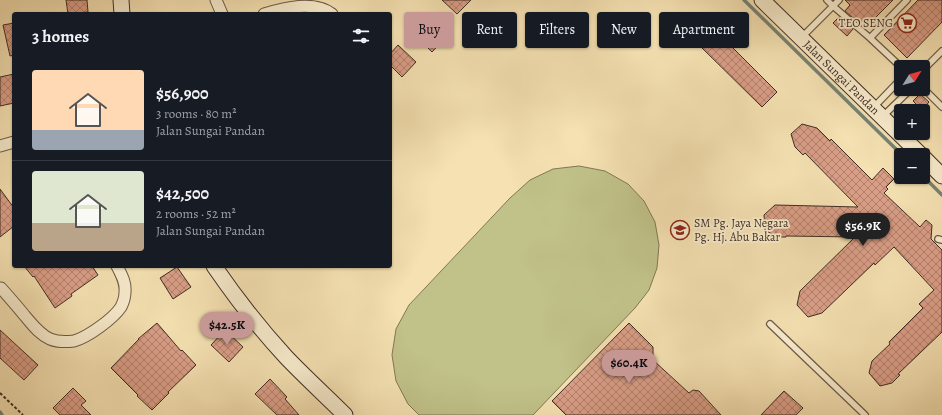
<!DOCTYPE html>
<meta charset="utf-8">
<style>
body{margin:0;font-family:Alegreya,serif;background:#20242c;color:#f1f3f6;height:100vh;display:flex;flex-direction:column;font-size:15px;white-space:nowrap}
*{box-sizing:border-box;margin:0}
p{font-size:13px;color:#9ea1a6}
.icon{flex:none;width:22px;height:22px;fill:none;stroke:currentColor;stroke-width:2;stroke-linecap:round;stroke-linejoin:round}
.map{position:relative;flex:1;overflow:hidden}
.panel{position:absolute;left:12px;top:12px;width:380px;height:256px;display:flex;flex-direction:column;background:#171b24;border-radius:4px;box-shadow:0 1px 3px #0004}
.panel>*{flex:none}
.guide{position:absolute;left:404px;top:12px;width:380px;height:36px;display:flex;gap:8px}
.needle{width:26px;rotate:53deg}
.buttons{position:absolute;left:894px;top:60px;display:grid;gap:8px}
.buttons a{display:grid;place-items:center;width:36px;height:36px;border-radius:4px;background:#171b24;box-shadow:0 1px 3px #0004;font-size:20px}
.price{position:absolute;translate:-50% -34px;padding:0 9px;border-radius:14px;background:#c59692;color:#111;font-size:13px;line-height:26px;filter:drop-shadow(0 1px 2px #0008)}
.price::after{content:'';position:absolute;left:50%;top:24px;width:12px;height:9px;margin-left:-6px;background:inherit;clip-path:polygon(0 0,100% 0,50% 100%)}
.price.active{background:#222;color:#fff}
ul{padding:0;list-style:none}
li{display:flex;align-items:center;gap:12px;height:100px;padding:0 20px}
li+li{border-top:1px solid #363941}
li span{display:grid;place-items:center;flex:none;width:112px;height:80px;border-radius:4px;color:#555}
li>.icon{margin-inline-start:auto}
span .icon{width:48px;height:48px;fill:#fffc;stroke-width:1}
li b{font-size:17px}
h2{display:flex;justify-content:space-between;align-items:center;height:48px;padding:0 20px;font-size:17px}
.pill{padding:0 14px;border-radius:4px;background:#171b24;box-shadow:0 1px 3px #0004;font-size:14px;line-height:36px}
.pill.active{background:#c59692;color:#111}
.map>svg:first-child{display:block}
.garden{fill:#c0c289;stroke:#807856}
.lines{fill:none;stroke-linecap:round;stroke-linejoin:round}
.stream{stroke:#778475;stroke-width:3.5}
.building{fill:url(#building-cross-hatch);stroke:#402d23}
.lane-casing{stroke:#6d5a47;stroke-width:8}
.street-casing{stroke:#6d5a47;stroke-width:13}
.secondary-casing{stroke:#402d23;stroke-width:17}
.path{stroke:#402d23;stroke-width:2;stroke-dasharray:3 2;stroke-linecap:butt}
.lane{stroke:#f8eccd;stroke-width:5.5}
.street{stroke:#f8eccd;stroke-width:11}
.secondary{stroke:#f8eccd;stroke-width:15}
.labels{text-anchor:middle;stroke-width:3.5;stroke-linejoin:round;paint-order:stroke}
.poi-label{font-size:12px;fill:#402d23;stroke:#f8eccd;text-anchor:end}
.street-label{font-size:12px;fill:#402d23;stroke:#f8eccd}
</style>
<div class="map">
<svg width="942" height="415" viewBox="0 0 942 415">
<defs>
<pattern id="building-cross-hatch" width="8" height="8" patternUnits="userSpaceOnUse"><rect width="8" height="8" fill="#da9e87"/><path d="M0 0l8 8M0 8l8-8" fill="none" stroke="#b2816e"/></pattern>
</defs>
<rect width="100%" height="100%" fill="#f5e1b2"/>
<filter id="stains"><feTurbulence type="fractalNoise" baseFrequency=".005" numOctaves="4"/><feColorMatrix values="0 0 0 0 .2 0 0 0 0 .09 0 0 0 0 .02 0 0 0 .5 -.17"/></filter>
<radialGradient id="worn" r=".72"><stop offset=".6" stop-color="#630" stop-opacity="0"/><stop offset="1" stop-color="#630" stop-opacity=".3"/></radialGradient>
<path class="garden" d="M579,166L605,171L628,184L644,201L655,222L659,245L657,268L649,290L635,308L533,415H419L408,404L396,381L392,355L396,329L409,305L510,198L530,180L553,169Z"/>
<g class="lines">
<path class="stream" d="M744,0L902,155
M923,176L942,195
M0,412L2,415"/>
</g>
<path class="building" d="M66,0H87L88,12L68,14Z
M442,0H471L457,14Z
M845,0H893L869,24L864,19L859,23L845,11L850,5Z
M918,0H942V22L907,58L884,35Z
M839,17L853,29L847,36L833,23Z
M434,20L449,34L432,52L417,37Z
M14,23V55L10,56L3,25Z
M716,31L777,92L762,107L700,46Z
M398,45L416,62L402,77L390,65V54Z
M14,74V103L0,106V77Z
M920,94L929,102L922,110L913,101Z
M802,124L817,128L830,141L831,139L872,180L883,168L894,179L886,187L888,189L884,193L920,227L926,220L932,225L931,239L942,250V332L898,374L900,375L892,383L880,386L869,373L872,361L890,344L889,342L923,308L919,304L934,290L894,247L875,265L874,263L822,313L808,317L797,305L800,291L855,237L786,236V237H777L765,230L764,215L775,205L858,207L805,153L803,155L795,147L791,134Z
M0,189L14,208V226L0,237Z
M24,266H92L98,275L71,294L72,296L55,308L34,276L33,277Z
M177,267L191,287L173,299L160,278Z
M157,323L181,351L182,350L196,365L168,392L169,393L152,410L137,396L138,395L111,368L139,339H138Z
M629,323L653,347V360L689,393L693,390L699,391L721,415H566L552,401Z
M0,330L38,365L24,380L0,358Z
M225,330L243,347L229,362L211,345Z
M270,379L287,397L285,399L299,415H277L255,394Z
M73,388L86,401L81,405L91,415H60L53,408Z
M784,391L803,408L796,415H761Z"/>
<g class="lines">
<defs>
<path id="lane" d="M839,0L833,6L870,38
M801,38L833,6L827,0
M901,67L870,38L907,0
M923,70L942,51
M923,88L942,107
M874,107L897,83L901,77
M882,117L911,89
M938,239L942,240
M770,324L865,415"/>
<path id="street" d="M216,0L222,14
M264,14C284,8 314,0 332,14
M0,146L14,142
M1,288C9,297 17,306 25,316C32,324 39,334 50,339C57,342 66,342 74,341C88,337 113,319 121,307C123,303 125,296 125,292C126,282 121,274 117,266"/>
<g id="secondary">
<path d="M121,0L122,14"/>
<path id="s1" d="M762,0L921,155"/>
<path d="M923,157L942,176"/>
<path d="M214,266C236,298 260,329 286,357C305,377 326,396 345,415"/>
</g>
</defs>
<use href="#lane" class="lane-casing"/>
<use href="#street" class="street-casing"/>
<use href="#secondary" class="secondary-casing"/>
<path class="path" d="M0,393L23,415"/>
<use href="#lane" class="lane"/>
<use href="#street" class="street"/>
<use href="#secondary" class="secondary"/>
</g>
<defs>
<symbol id="supermarket-ring" viewBox="-11 -11 22 22"><circle r="9.5" fill="#f8eccd" stroke="#8f2418" stroke-width="1.5"/><path d="M-6-5.5h2.5l.6 2H6L4.5 2H-2.5L-4.4-4H-6ZM-1.5 3.2a1.3 1.3 0 1 0 .1 0ZM3 3.2a1.3 1.3 0 1 0 .1 0Z" fill="#8f2418"/></symbol>
<symbol id="school-ring" viewBox="-11 -11 22 22"><circle r="9.5" fill="#f8eccd" stroke="#8f2418" stroke-width="1.5"/><path d="M0-5L7-2L0 1L-7-2ZM-4 1L0 2.5L4 1V4Q0 6-4 4Z" fill="#8f2418"/></symbol>
</defs>
<g fill-rule="evenodd">
<use href="#supermarket-ring" x="896" y="12" width="22" height="22"/>
<use href="#school-ring" x="669" y="219" width="22" height="22"/>
</g>
<g class="labels">
<g class="poi-label">
<text x="893" y="27">TEO SENG</text>
<text x="694" y="227" text-anchor="start">SM Pg. Jaya Negara<tspan x="694" dy="14">Pg. Hj. Abu Bakar</tspan></text>
</g>
<g class="street-label">
<text dy="4" stroke="none"><textPath href="#s1" startOffset="111">Jalan Sungai Pandan</textPath></text>
</g>
</g>
<rect width="100%" height="100%" filter="url(#stains)"/>
<rect width="100%" height="100%" fill="url(#worn)"/>
</svg>
<div class="buttons">
<a><svg class="needle" viewBox="-14 -14 28 28"><path d="M0-13l5 13h-10z" fill="#e53935"/><path d="M0 13l5-13h-10z" fill="#9ea1a6"/></svg></a>
<a>+</a>
<a>−</a>
</div>
<b class="price active" style="left:863px;top:247px">$56.9K</b>
<b class="price" style="left:227px;top:346px">$42.5K</b>
<b class="price" style="left:629px;top:384px">$60.4K</b>
<div class="guide">
<a class="pill active">Buy</a>
<a class="pill">Rent</a>
<a class="pill">Filters</a>
<a class="pill">New</a>
<a class="pill">Apartment</a>
</div>
<section class="panel">
<h2>3 homes<svg class="icon" aria-label="filters" viewBox="0 0 24 24"><path d="M4 7h16M4 17h16"/><circle cx="9" cy="7" r="2"/><circle cx="15" cy="17" r="2"/></svg></h2>
<ul>
<li><span style="background:linear-gradient(#ffd9b3 75%,#9aa5b1 0)"><svg class="icon" aria-label="home" viewBox="0 0 24 24"><path d="M3 11l9-7 9 7M6 9v11h12V9"/></svg></span><div><b>$56,900</b><p>3 rooms · 80 m²</p><p>Jalan Sungai Pandan</p></div></li>
<li><span style="background:linear-gradient(#dfe7d0 65%,#b9a48a 0)"><svg class="icon" aria-label="home" viewBox="0 0 24 24"><path d="M3 11l9-7 9 7M6 9v11h12V9"/></svg></span><div><b>$42,500</b><p>2 rooms · 52 m²</p><p>Jalan Sungai Pandan</p></div></li>
</ul>
</section>
</div>
